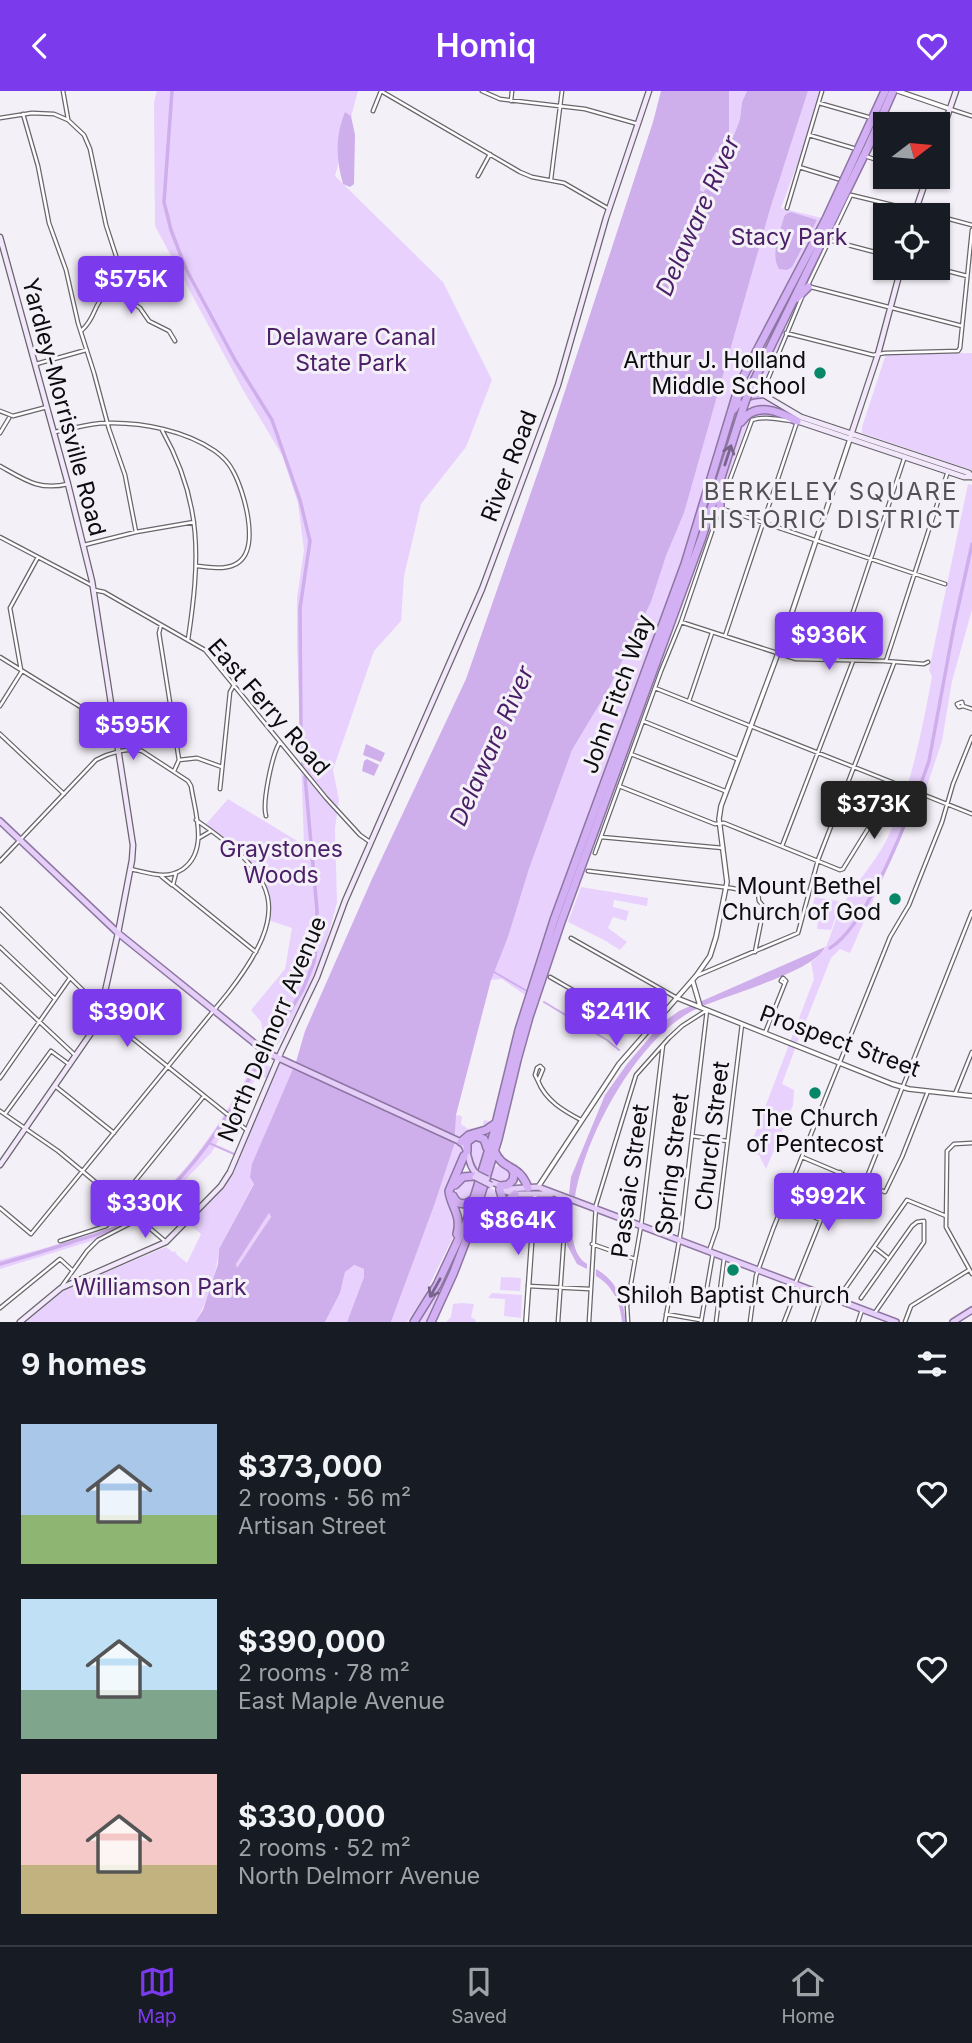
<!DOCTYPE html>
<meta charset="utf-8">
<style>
body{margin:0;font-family:Inter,sans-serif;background:#242831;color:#f1f3f6;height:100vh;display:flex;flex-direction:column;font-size:26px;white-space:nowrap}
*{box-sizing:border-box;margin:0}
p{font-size:23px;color:#9ea1a6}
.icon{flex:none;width:38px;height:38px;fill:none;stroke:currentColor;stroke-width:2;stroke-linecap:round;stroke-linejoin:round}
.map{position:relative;height:1231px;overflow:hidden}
.sheet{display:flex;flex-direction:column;background:#171b24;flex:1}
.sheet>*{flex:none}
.needle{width:46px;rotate:74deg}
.buttons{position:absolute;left:873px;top:21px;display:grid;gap:14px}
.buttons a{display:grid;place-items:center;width:77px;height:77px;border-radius:0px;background:#171b24;box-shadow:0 2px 5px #0004;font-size:35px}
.price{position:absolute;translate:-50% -60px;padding:0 16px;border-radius:7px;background:#7c3aed;color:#fff;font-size:23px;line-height:46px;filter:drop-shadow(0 2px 4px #0008)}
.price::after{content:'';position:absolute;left:50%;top:42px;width:21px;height:16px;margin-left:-10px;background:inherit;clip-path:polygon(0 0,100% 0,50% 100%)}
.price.active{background:#222;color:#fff}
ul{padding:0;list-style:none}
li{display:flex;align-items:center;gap:21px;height:175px;padding:0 21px}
li span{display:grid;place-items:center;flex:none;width:196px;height:140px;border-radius:0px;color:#555}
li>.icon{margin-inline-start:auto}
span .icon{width:84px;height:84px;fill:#fffc;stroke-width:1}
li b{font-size:30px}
h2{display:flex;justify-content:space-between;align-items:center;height:84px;padding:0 21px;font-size:30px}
header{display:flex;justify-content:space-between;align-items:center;height:91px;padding:0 21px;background:#7c3aed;color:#fff;font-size:32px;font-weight:600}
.tabs{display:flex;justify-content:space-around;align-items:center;height:98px;border-top:2px solid #363941;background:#171b24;font-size:19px;color:#9ea1a6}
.tabs a{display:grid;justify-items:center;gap:4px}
.tabs .active{color:#7c3aed}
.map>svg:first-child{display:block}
.green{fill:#e9d1fe}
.water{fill:#cfaeec;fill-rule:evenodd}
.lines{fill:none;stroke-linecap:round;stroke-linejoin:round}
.stream{stroke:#cfaeec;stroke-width:2}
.canal{stroke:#cfaeec;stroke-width:3.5}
.minor-casing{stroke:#68666b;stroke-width:5}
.tertiary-casing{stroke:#68666b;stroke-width:6}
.secondary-casing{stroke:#68666b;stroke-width:7}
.primary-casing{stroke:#8d76a2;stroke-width:8}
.motorway-casing{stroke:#8d76a2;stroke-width:10}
.minor{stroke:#fff;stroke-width:2.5}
.tertiary{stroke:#fff;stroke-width:3.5}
.secondary{stroke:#f2e7fb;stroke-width:4.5}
.primary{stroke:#e5cff8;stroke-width:5}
.motorway{stroke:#d3aff3;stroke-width:7}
.primary-bridge-casing{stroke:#8d76a2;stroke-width:8;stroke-linecap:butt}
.motorway-bridge-casing{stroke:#8d76a2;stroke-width:10;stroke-linecap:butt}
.primary-bridge{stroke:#e5cff8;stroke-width:5}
.motorway-bridge{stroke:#d3aff3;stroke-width:7}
.oneway{stroke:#79658c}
.poi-dot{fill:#088668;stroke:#f4f0f7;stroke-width:2.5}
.labels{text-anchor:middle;stroke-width:6;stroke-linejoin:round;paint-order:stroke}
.park-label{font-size:23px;fill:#4b2068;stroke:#f4f0f7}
.poi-label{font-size:23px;fill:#0c0b0d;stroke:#f4f0f7;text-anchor:end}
.street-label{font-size:23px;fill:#0c0b0d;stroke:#f4f0f7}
.water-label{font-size:24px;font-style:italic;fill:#491e66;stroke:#f4f0f7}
.neighbourhood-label{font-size:24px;letter-spacing:2px;fill:#545257;stroke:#f4f0f7}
</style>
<header><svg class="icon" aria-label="back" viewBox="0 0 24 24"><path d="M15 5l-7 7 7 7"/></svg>Homiq<svg class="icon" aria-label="heart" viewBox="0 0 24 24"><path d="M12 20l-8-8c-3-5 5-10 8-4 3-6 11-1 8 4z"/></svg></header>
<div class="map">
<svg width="972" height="1231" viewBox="0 0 972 1231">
<rect width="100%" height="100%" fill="#f4f0f7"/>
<path class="green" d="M157,0H358L335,85L443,191L492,289L466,356L421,413L404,485L401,530L374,560L333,679L339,709L335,737L337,812L324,859L309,897L280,950L264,973L273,977L268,988L258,984L231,1029L239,1038L228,1033L211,1062L165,1110L135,1132L111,1144L0,1178V1169C28,1162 55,1154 82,1146C96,1141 111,1138 123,1131C189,1092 229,1018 265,953L261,931L251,919L285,878L292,837L268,829C268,820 269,810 267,801C261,774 232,757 212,740L206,733L228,708L304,754L297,555V507L304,459L298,412L282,364L243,299L155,135L154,11Z
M729,0H747L742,11L740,28L734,44L729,40Z
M808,0H820L801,63L781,117L826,128L740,292L704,414L529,907L502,888L490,889L508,846L529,778L572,659L608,599L651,511L666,465L684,422L771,115Z
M869,44L862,63L758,272L745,303L737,308L755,268L806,172Z
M716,61L720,68L713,88L703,101L700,98L701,89Z
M782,237L786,238L764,291L759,299L753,300L766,269Z
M972,262V379L862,342V336L886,263Z
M762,305L793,324L763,315L748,316L751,306Z
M760,320L789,327L760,325L749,329L721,405C723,390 735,340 745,329C749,325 755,322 760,320Z
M968,393L972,394V519L952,590L942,650L924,704L917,710L850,862L840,858L831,867L796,955L782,993L794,999L793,1014L766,1078L759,1064L748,1061L814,888L811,871C831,858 829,842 839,822C851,796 873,775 886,750C910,702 922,639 932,586L929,579Z
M581,796L648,807L647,815L614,809L613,816L629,820L626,830L613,826L608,837L627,851L620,859L604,849L568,831Z
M815,806L844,811L837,822L831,839L817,838L818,829L809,827Z
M277,972L295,975L270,1031L271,1054L268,1066L219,1158C217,1181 207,1213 195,1231H24L51,1204L166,1156L173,1161L175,1160L177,1164L187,1172L201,1143L187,1131L220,1096L237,1066Z
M456,1024L462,1025L461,1033L468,1038L483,1035L484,1029L492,1031L464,1048L463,1065L448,1100L458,1128L456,1140L423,1207L407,1231H391L435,1112L456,1046Z
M474,1048L483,1050L485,1058L479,1081C470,1074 465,1056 474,1048Z
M500,1074L512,1082L508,1092L490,1086L495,1076Z
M470,1087L476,1090L468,1110L460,1111C455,1103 455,1099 459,1091Z
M488,1095L500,1103L502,1109L494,1122L486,1120L483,1112Z
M513,1107H526L529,1110L528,1120L510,1119L509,1129L499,1127Z
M269,1122L271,1126C261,1143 248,1162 237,1178L236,1173Z
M353,1174L364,1178V1186L347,1231H325L340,1202L345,1181Z
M449,1178H451L426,1231H420Z
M501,1186L521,1187L520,1200L500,1199Z
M492,1202L522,1204L521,1227L504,1225L505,1208L488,1207Z
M461,1212L474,1213L471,1226L476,1229L475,1231H446L451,1226L453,1213Z"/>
<path class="water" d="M661,0H729V40L734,44L740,28L742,11L747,0H808L771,115L684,422L666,465L651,511L608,599L572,659L529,778L508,846L491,889L456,1024L455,1051L435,1112L391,1231H347L364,1186V1178L354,1174L345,1181L340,1202L325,1231H195L203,1219L218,1173L219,1158L254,1093L250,1086L252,1073L296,971L305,940L372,788L466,588L545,361L653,31ZM716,61L718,62C722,75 712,92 703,101L700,99L701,89ZM269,1122L271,1126L237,1177L236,1173Z
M345,21L351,25L355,44L354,93L350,96L343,93C336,68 335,46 345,21Z
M791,121L817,129L792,176L787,179L779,178C770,163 780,142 784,126L786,123Z
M366,653L385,662L381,671L363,664Z
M367,668L379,674L374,685L362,680L364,670Z
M825,856C814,882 720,905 692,920C636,950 585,1045 575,1106L569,1103L571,1086L605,1004L627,973L662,932L679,920Z
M567,1112L572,1114C572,1132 569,1162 587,1173V1178L577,1173L567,1154Z
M596,1178C617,1190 623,1208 626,1231H622C620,1211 613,1195 596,1185Z"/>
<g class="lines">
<path class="stream" d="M494,881L527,900
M544,911L607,949L619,959
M209,1052L234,1063"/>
<path class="canal" d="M172,0L164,111L171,139L186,178L235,269L272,329L300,409L310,450L300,517L301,641L303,673
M919,698L929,670L954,535L972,453
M830,857C864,837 902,742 916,704
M268,957L303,898L314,871L316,858L317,819L305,686
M229,1022L264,963
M0,1173C24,1166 48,1159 72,1151C91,1145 110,1141 128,1131C167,1108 202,1064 226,1026"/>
<defs>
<path id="minor" d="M63,0L68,28
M381,0L520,81L532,86L564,92L609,118
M482,0L500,8L585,18L638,33
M511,10L512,0
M819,12L868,26
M950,18L972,25
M373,20L381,0
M23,23L38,75L49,132L66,179L78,232L94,282L109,338L125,384L136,441
M0,27L32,22L54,23L68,29L84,44L90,58L106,134L119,174L125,204L127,208L140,217L149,230L169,240L175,250
M809,44L853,57
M868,66L886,72
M799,76L838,88
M478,85L490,63
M551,88L562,0
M787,117L822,0
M938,125L972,134
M829,149L886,164
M936,177L967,185
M808,194L851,104L934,124
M811,196L962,235
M82,239C101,222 90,203 123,199
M786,242L873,264L885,262L958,260L960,257L972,139
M36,273L86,259
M763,300L802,206
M0,320L13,325L47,316
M162,339C203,412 200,469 188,549
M54,341C72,338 89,332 107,332C143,331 186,340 215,360C222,365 229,372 233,380C244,400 260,455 239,471C228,480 210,476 197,475
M0,342L9,327
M0,375C25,389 39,400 68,393
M723,407L752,329C764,325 779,328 792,330
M723,418L945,493
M0,446L93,495
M84,454L136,441L194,431
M94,499L104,501L205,559L326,707L360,744L370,751
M681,531L796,568L884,570L924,573L928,571
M161,534L159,542L179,669L174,680
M725,545L797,331
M0,566L113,636
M837,569L905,365
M886,570L948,380
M21,579L10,517L38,466
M655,597L972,723
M689,610L712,542
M0,615L22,580
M963,615L959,616L957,613L962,611L963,615L972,618
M643,630L737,668
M0,643L64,703
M631,663L725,700
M179,669L197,667L222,676
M619,695L715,733L724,732L840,779L843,778L869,736L887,690
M220,698L230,601L234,594
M266,725C262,712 272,663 280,651
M601,746L723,757
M199,747L211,740
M782,755L853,570
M595,762L661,580L681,531L719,420
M0,770L96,669C109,662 128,656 142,660L188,690L191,695C195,721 209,759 183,778C177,782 170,784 163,784C152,784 141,780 130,778
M588,780L731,797L758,802L759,810L764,816L755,861
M176,782L173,794L256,861
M161,785L172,794
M0,818L100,916
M571,847L677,907
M0,856L55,908
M696,885L798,842L818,769L894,572
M550,886L646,941
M783,887L786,890L784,892L781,890Z
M0,894L76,965
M101,922L248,1040
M765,942L785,892
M540,975L543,978L538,990L535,984L537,977Z
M0,987L70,887
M538,990C546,1010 564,1020 581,1029
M55,995L114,1042
M955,1003L972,961
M0,1020L58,1060L128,1118
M5,1023L51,960L70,974
M692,1045L727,1050
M972,1052L954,1053L947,1060L946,1136L972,1183
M802,1066L885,1101L902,1066L928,1000
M865,1091L972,821
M119,1110L204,1005
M783,1113L821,1129
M0,1117L31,1143L228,902C293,818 279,786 196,729
M60,1150L106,1135L124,1114
M592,1153L635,1168
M874,1156L888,1167
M709,1160L717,1137L742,933
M795,1193L840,1081
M62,1195L87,1160L98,1149L139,1128L166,1151
M528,1195L590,1198
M861,1207L912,1135L917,1131L924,1130V1151L874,1223
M837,1209L907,1109L946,1125
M0,1217L60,1168L72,1179
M666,1223L700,1229
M558,1231L564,1146V1106
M589,1231L596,1114L636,984L669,947L682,935L707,919
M628,1231L627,1215L641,1135L663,954
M665,1231L681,1139L707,919
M701,1231L713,1162
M716,1231L724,1168
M750,1231L756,1185L773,1138L890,846L909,814L942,731L953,693L972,646
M784,1231L798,1195
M813,1231L822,1204
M858,1231L862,1219
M905,1231L911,1215L969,1179"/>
<path id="tertiary" d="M898,0L950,18
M693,891L700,915
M677,907L892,993L909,998L972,1005
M538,1096L619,973L696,885L710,865L716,846L727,791L719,728L721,715L780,557L850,348
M526,1231L535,1103"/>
<path id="secondary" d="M938,52L956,0
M914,124L927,86
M0,146L68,393L92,490L133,754L132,769L118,842L98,932L0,1074
M762,303L801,326L969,382L972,386
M797,330L964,386H972
M851,344L878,263L901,177
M20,1231L61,1197L166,1151L221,1095L230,1081L281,961L317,886L345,810L482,498L558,294L606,127L649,0"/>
<path id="primary" d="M0,730L118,842L258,955L272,964L461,1051C471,1060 466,1074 477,1083
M492,1091L510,1098L538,1096L896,1231
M499,1098L515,1103H551
M953,1231L972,1219"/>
<path id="motorway" d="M797,207L808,196
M750,298L869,54L893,0
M734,318C740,307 750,303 762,303
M741,331C755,310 778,320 797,330
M720,417V400
M461,1051L469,1044L486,1039L496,1032
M467,1060V1051L475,1045L484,1048L487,1057
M495,1061C503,1080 519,1072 528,1097
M455,1094L463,1086L474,1085
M500,1095L508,1094L513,1089L514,1082L511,1077
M453,1105C458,1116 467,1114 474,1107
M480,1110L485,1122L490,1124L497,1123L503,1110L500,1099
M457,1143C462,1123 451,1117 449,1100L464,1065
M470,1147L485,1132L501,1123L509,1109L515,1103
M414,1231L437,1194L467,1130L493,1045L519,939L554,829L685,473L740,292L826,128L885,0
M431,1231L453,1183L470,1139L498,1048L517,969L529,926L561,831L702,446L745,311"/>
</defs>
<use href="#minor" class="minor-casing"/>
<use href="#tertiary" class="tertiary-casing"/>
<use href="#secondary" class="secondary-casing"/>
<use href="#primary" class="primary-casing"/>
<use href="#motorway" class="motorway-casing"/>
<use href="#minor" class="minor"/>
<use href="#tertiary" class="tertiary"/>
<use href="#secondary" class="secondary"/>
<use href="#primary" class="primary"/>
<use href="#motorway" class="motorway"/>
<defs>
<path id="primary-bridge" d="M477,1083L487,1088
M475,1086L491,1094"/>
<path id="motorway-bridge" d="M745,311L750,298"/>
</defs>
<use href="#primary-bridge" class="primary-bridge-casing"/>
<use href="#motorway-bridge" class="motorway-bridge-casing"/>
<use href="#primary-bridge" class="primary-bridge"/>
<use href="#motorway-bridge" class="motorway-bridge"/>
</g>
<defs><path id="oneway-shaft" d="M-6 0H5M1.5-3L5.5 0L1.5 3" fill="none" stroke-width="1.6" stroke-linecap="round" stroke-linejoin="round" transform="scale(1.75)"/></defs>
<g class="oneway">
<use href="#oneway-shaft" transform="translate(728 364) rotate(-72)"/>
<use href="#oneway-shaft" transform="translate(435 1197) rotate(119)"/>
</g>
<g class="poi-dot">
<circle cx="820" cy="282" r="7"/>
<circle cx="895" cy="808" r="7"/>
<circle cx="815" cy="1002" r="7"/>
<circle cx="733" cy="1179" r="7"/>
</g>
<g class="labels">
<g class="park-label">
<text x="789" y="154">Stacy Park</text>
<text x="351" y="254">Delaware Canal<tspan x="351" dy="26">State Park</tspan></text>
<text x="281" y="766">Graystones<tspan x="281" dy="26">Woods</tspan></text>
<text x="160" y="1204">Williamson Park</text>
</g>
<g class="poi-label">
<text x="806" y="277">Arthur J. Holland<tspan x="806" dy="26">Middle School</tspan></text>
<text x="881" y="803">Mount Bethel<tspan x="881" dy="26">Church of God</tspan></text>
<text x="815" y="1035" text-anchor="middle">The Church<tspan x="815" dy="26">of Pentecost</tspan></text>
<text x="733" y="1212" text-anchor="middle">Shiloh Baptist Church</text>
</g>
<g class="street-label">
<text transform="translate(64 316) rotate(75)" y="8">Yardley-Morrisville Road</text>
<text transform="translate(509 375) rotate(-69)" y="8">River Road</text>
<text transform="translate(617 603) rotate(-70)" y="8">John Fitch Way</text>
<text transform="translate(269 616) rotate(49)" y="8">East Ferry Road</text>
<text transform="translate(272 938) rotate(-67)" y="8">North Delmorr Avenue</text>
<text transform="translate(840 950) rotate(20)" y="8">Prospect Street</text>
<text transform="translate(712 1045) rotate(-83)" y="8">Church Street</text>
<text transform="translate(672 1073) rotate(-83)" y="8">Spring Street</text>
<text transform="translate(630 1090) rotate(-82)" y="8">Passaic Street</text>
</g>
<g class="water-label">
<text transform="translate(698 125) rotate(-66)" y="8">Delaware River</text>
<text transform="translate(492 655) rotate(-66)" y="8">Delaware River</text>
</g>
<g class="neighbourhood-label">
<text x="831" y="409">BERKELEY SQUARE<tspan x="831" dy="28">HISTORIC DISTRICT</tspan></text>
</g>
</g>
</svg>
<div class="buttons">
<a><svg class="needle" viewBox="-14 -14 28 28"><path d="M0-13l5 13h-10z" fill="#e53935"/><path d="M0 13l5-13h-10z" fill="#9ea1a6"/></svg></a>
<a><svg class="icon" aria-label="locate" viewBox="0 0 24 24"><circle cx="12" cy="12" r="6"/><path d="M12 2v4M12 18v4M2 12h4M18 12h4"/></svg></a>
</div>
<b class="price" style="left:131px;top:225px">$575K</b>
<b class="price" style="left:829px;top:581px">$936K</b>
<b class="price" style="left:133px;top:671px">$595K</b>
<b class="price active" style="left:874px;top:750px">$373K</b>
<b class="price" style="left:616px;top:957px">$241K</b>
<b class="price" style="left:127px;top:958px">$390K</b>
<b class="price" style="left:828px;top:1142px">$992K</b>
<b class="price" style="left:145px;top:1149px">$330K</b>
<b class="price" style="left:518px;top:1166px">$864K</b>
</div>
<section class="sheet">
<h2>9 homes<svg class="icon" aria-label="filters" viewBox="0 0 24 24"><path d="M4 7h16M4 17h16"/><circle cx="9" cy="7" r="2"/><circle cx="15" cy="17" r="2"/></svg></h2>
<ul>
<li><span style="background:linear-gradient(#a9c7e8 65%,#8fb573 0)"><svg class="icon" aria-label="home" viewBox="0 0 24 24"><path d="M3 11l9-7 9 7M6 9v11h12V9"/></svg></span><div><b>$373,000</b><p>2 rooms · 56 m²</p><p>Artisan Street</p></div><svg class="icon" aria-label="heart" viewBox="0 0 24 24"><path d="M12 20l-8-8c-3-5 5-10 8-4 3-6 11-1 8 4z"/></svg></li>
<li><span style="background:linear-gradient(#bfe0f5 65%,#7fa58c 0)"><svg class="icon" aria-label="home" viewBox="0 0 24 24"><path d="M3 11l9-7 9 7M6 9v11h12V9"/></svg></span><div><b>$390,000</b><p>2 rooms · 78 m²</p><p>East Maple Avenue</p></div><svg class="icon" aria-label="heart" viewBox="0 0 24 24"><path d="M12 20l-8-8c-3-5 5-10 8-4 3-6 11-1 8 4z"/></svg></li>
<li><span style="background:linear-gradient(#f6c9c9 65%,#c2b280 0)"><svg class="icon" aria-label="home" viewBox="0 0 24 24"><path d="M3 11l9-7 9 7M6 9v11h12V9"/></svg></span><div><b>$330,000</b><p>2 rooms · 52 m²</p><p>North Delmorr Avenue</p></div><svg class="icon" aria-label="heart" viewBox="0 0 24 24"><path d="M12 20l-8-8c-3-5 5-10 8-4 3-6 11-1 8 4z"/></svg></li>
</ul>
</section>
<nav class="tabs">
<a class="active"><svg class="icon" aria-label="map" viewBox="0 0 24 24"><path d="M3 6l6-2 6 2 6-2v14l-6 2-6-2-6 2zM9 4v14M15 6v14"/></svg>Map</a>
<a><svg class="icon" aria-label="saved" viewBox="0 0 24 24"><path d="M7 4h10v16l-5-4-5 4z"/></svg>Saved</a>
<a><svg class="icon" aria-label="home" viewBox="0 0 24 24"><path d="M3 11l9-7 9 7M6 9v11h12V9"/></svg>Home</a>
</nav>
